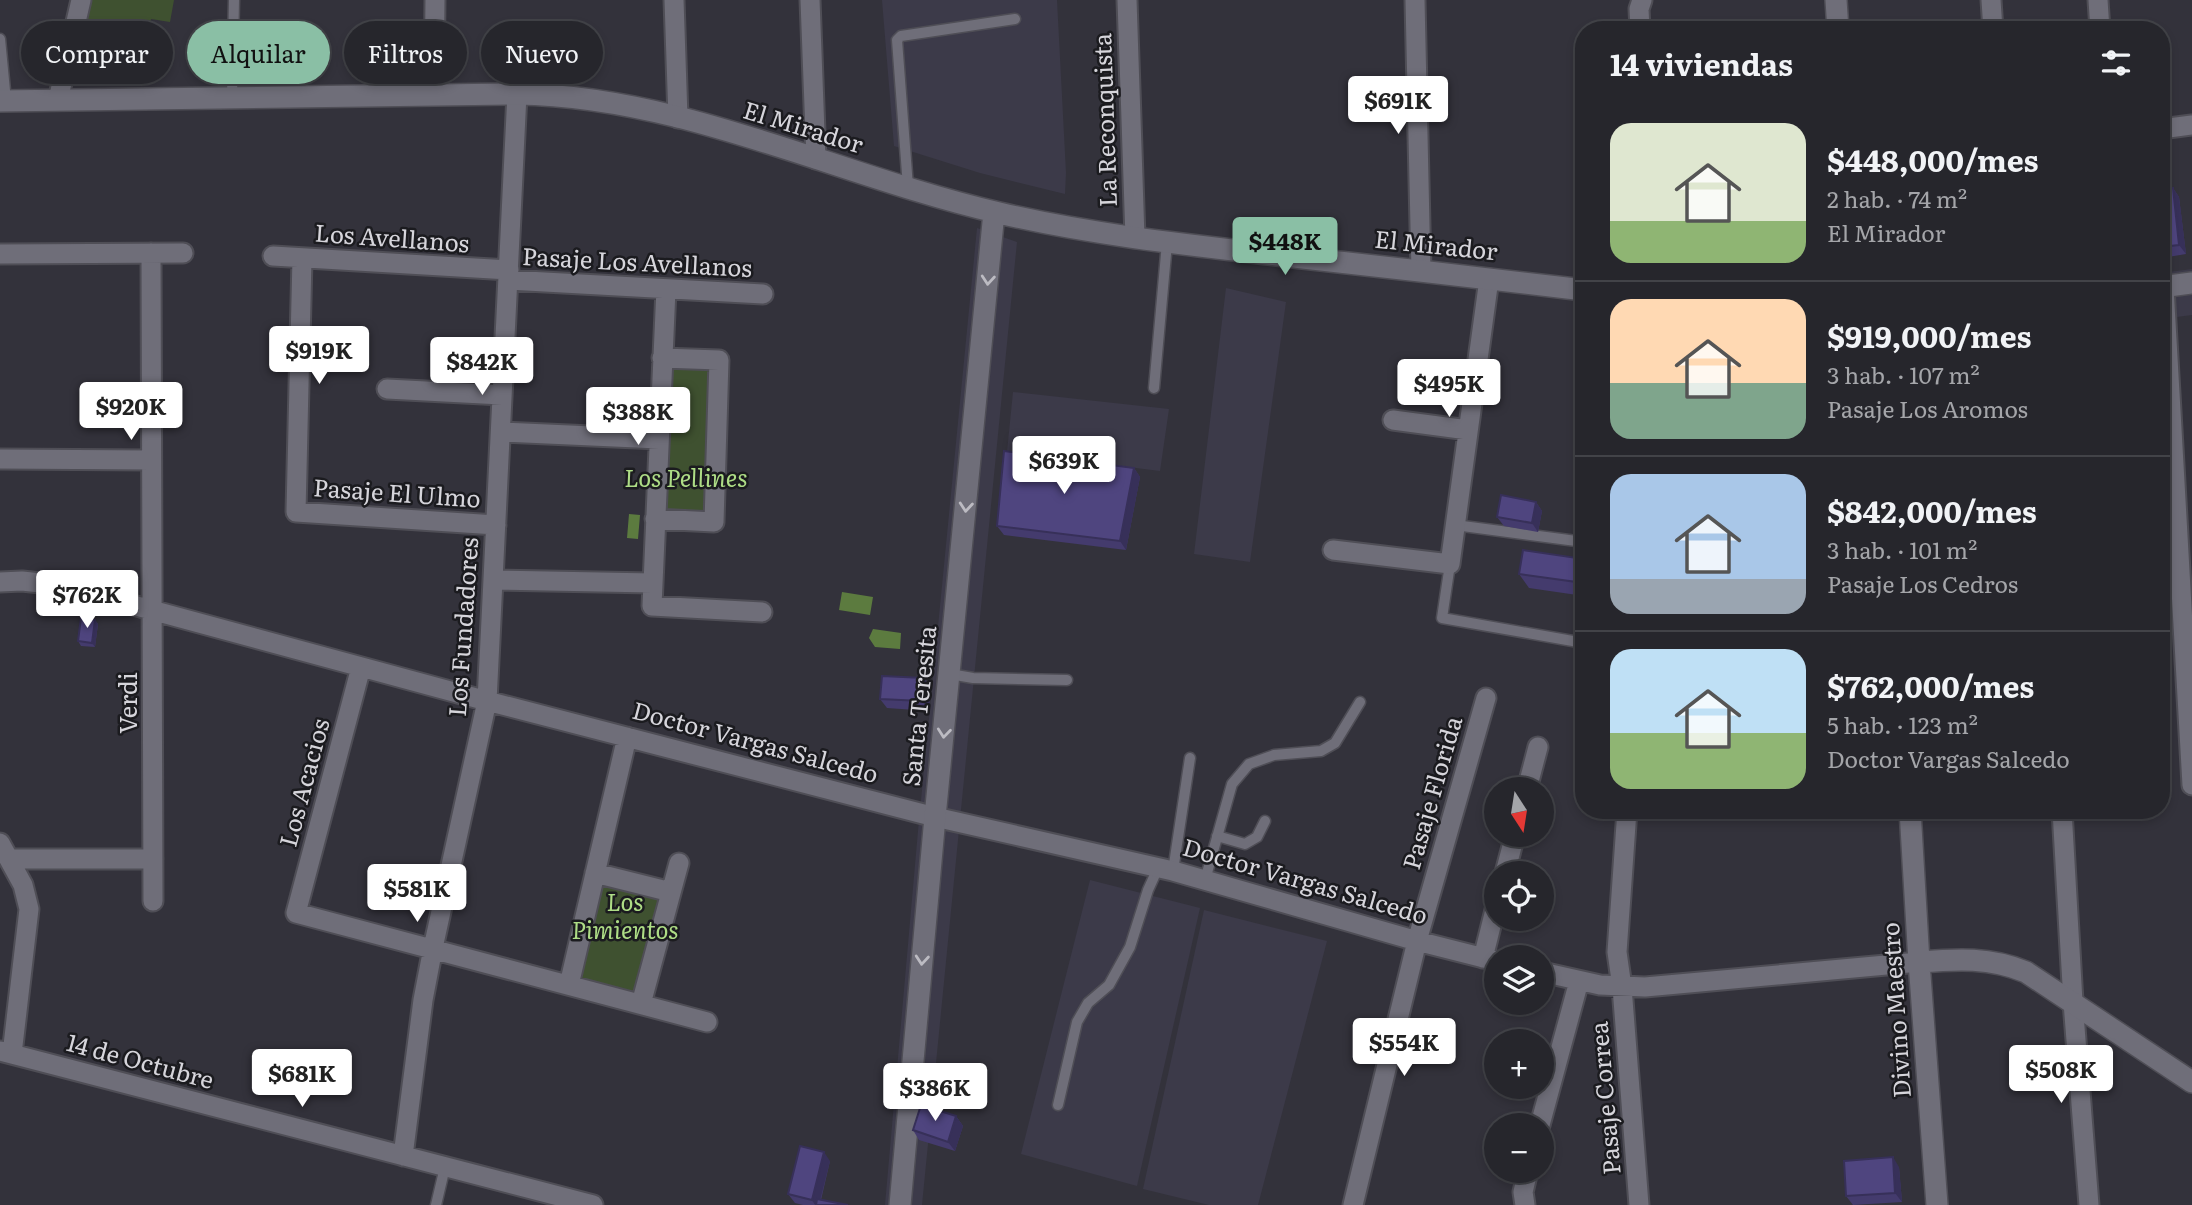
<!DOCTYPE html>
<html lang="es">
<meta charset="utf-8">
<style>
body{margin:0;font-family:Literata,serif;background:#323238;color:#f1f3f6;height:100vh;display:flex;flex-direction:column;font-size:26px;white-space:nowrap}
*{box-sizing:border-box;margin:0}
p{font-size:23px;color:#a4a5a9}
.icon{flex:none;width:38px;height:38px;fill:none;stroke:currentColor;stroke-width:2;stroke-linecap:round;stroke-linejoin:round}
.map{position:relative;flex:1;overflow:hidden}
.details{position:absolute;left:1575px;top:21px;width:595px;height:798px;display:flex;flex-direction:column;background:#26262c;border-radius:28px;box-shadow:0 4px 10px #0003,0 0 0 2px #424348}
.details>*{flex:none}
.banner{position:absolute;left:21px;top:21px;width:665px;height:63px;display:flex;gap:14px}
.needle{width:46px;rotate:168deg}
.tools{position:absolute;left:1484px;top:777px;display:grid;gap:14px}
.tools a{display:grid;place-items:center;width:70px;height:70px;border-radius:50%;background:#26262c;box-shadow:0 4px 10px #0003,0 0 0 2px #424348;font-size:35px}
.price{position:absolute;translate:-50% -60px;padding:0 16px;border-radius:7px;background:#fff;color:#222;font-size:23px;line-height:46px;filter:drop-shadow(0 2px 4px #0008)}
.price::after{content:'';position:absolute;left:50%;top:42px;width:21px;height:16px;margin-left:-10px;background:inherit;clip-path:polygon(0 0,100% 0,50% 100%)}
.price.current{background:#8abfa5;color:#111}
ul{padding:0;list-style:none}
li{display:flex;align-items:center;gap:21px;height:175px;padding:0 35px}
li+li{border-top:2px solid #424348}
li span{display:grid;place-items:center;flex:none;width:196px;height:140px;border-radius:21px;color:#555}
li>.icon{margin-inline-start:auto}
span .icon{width:84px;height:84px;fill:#fffc;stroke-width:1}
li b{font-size:30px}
h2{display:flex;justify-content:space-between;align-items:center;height:84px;padding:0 35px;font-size:30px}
.tag{padding:0 24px;border-radius:32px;background:#26262c;box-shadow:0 4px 10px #0003,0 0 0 2px #424348;font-size:24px;line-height:63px}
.tag.current{background:#8abfa5;color:#111}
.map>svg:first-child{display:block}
.built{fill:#3c3a49}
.green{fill:#3f5130}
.water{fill:#5c7b3f}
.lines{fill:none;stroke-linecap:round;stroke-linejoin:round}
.lane-casing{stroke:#4f4e56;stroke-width:13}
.street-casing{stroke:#4f4e56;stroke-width:23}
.secondary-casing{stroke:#4f4e56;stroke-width:24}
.lane{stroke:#6f6e79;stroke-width:10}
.street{stroke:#6f6e79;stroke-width:19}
.secondary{stroke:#6f6e79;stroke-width:21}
.wall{fill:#443b6d}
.shaded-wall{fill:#373059}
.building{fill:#4f457f;stroke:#373059;stroke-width:2}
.oneway{stroke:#bcbbc2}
.labels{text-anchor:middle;stroke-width:5;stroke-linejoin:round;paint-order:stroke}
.street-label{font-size:24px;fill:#d6d5db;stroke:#1b1b1f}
.park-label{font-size:24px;font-style:italic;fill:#aedd86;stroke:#1b1b1f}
</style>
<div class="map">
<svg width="2192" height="1205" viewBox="0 0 2192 1205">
<rect width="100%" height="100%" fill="#33323b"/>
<path class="built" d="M882,0H1057L1066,173L1065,194L980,173L894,146Z
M977,228L1017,242L922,1205H885L918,831Z
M2192,269V315L2161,319V273Z
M1226,288L1286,302L1250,562L1194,554Z
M1013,392L1169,409L1160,471L1007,452Z
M1090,880L1200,908L1137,1186L1021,1154Z
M1204,910L1327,941L1258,1205H1209L1143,1189Z"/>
<path class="green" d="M91,0H174L170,22L151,19L139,69L72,70Z
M664,359L718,361L712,520L657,517Z
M2161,529H2168L2171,569L2161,570Z
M602,878L664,895L636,992L579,977Z"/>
<path class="water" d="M629,514L640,515L638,539L627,538Z
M842,592L873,597L870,615L839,610Z
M873,629L901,633L900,649L875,647L869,638Z"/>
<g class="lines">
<defs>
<path id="lane" d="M0,39L6,101
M233,46L313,42
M232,97L234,0
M908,187L897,40L901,36L1015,19
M1154,388L1167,243
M1455,525L1584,542
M1450,564L1442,618L1584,643
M950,674L973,678L1067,680
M1217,836L1245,844L1257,837L1265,821
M1173,871L1190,758
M1205,880L1232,784L1249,764L1274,755L1321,751L1335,743L1360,702
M1058,1105L1077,1022L1088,1003L1109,985L1130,947L1148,890L1158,868
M436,1205L445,1167"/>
<path id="street" d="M674,0L678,118
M810,0L816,159
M1127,0L1135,238
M1415,0L1421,271
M1991,0L1993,30
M2098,0L2100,30
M1640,30L1639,9L1642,0
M434,95L435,0
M58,100L81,0
M2161,129L2192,125
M151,253L153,901
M0,254L183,253
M273,256L509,270
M302,258L296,512L496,525
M508,280L763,294
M2164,287L2192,785
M666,289L652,606L762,612
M387,389L502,395
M1393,420L1468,430
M501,432L659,439
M0,459L151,460
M655,519L714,522L719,360L662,358
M1333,550L1450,564L1489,279
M493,580L652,583
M0,582L22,581L59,585L487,701L935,817L1173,871L1417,941L1496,961
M361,667L296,913L707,1022
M1527,789L1538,747
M1627,810L1617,952L1622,987L1639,1205
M2062,810L2073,1002L2089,1205
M0,843L23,885L29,909L12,1054
M9,859H153
M595,873L671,892
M1505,873L1515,835
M1483,958L1496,906
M1542,972L1600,985L1645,987L1919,962
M569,985L627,737
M641,1004L679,863
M0,1051L593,1205
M1540,1125L1579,981
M403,1156L423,1000L433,948L487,701L517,94
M1353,1205L1417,941L1486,698
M1525,1205L1523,1192L1528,1171"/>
<path id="secondary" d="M1836,0L1838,30
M0,101L517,94C683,96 839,176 999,213C1093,235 1189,245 1285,256C1385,267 1484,278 1584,290
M2161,287L2192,283
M1910,810L1919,962L1937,1205
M1919,962C1957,959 1990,957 2026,972L2192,1082
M900,1205L935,817L994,212"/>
</defs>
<use href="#lane" class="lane-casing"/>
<use href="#street" class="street-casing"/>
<use href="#secondary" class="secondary-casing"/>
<use href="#lane" class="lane"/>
<use href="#street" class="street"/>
<use href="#secondary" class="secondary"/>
</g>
<path class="wall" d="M2173,188L2179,197L2186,254L2168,257L2161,247Z
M1134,468L1140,477L1126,550L1004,535L997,526Z
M1536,502L1542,511L1538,532L1504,526L1497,517Z
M1584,559V596L1529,588L1519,574Z
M95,620L98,624L95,647L81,646L78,641Z
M930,688L929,711L887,708L880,699Z
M956,1116L963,1126L955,1151L919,1140L913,1130Z
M830,1161L821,1200L848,1205H803L795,1203L788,1194Z
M1899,1167L1902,1202L1853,1205L1846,1196Z"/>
<path class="shaded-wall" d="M2173,188L2179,197L2186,254L2179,245Z
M1134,468L1140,477L1126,550L1120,541Z
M1536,502L1542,511L1538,532L1532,523Z
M95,620L98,624L95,647L92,643Z
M924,678L930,688L929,711L922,701Z
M956,1116L963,1126L955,1151L948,1142Z
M824,1152L830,1161L819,1205H815L812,1200Z
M1893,1157L1899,1167L1902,1202L1895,1193Z"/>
<path class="building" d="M2173,188L2179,245L2161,247V189Z
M1004,451L1134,468L1120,541L997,526Z
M1501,495L1536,502L1532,523L1497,517Z
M1523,550L1584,559V583L1519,574Z
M81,618L95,620L92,643L78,641Z
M882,676L924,678L922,701L880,699Z
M921,1105L956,1116L948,1142L913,1130Z
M800,1146L824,1152L812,1200L788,1194Z
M1893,1157L1895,1193L1846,1196L1844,1161Z
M817,1199L848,1205H816Z"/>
<defs><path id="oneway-chevron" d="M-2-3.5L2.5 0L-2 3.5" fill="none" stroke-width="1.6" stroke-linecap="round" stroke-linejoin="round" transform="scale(1.75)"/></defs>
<g class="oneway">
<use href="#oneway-chevron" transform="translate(988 280) rotate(95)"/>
<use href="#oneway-chevron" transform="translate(966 507) rotate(95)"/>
<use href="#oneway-chevron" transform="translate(944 733) rotate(96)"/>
<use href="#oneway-chevron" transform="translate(922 960) rotate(95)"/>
</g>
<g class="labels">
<g class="street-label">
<text transform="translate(1106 120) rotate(-92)" y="8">La Reconquista</text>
<text transform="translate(803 128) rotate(17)" y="8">El Mirador</text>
<text transform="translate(392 239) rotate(4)" y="8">Los Avellanos</text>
<text transform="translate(1436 246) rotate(6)" y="8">El Mirador</text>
<text transform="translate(637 263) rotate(3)" y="8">Pasaje Los Avellanos</text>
<text transform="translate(397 494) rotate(4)" y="8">Pasaje El Ulmo</text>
<text transform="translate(464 627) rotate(-86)" y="8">Los Fundadores</text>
<text transform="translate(129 703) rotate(-90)" y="8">Verdi</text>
<text transform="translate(920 706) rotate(-84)" y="8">Santa Teresita</text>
<text transform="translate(755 743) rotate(15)" y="8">Doctor Vargas Salcedo</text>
<text transform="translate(305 783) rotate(-75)" y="8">Los Acacios</text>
<text transform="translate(1433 793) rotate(-74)" y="8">Pasaje Florida</text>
<text transform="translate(1305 882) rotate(16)" y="8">Doctor Vargas Salcedo</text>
<text transform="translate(1897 1010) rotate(-94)" y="8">Divino Maestro</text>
<text transform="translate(140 1062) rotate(15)" y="8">14 de Octubre</text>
<text transform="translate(1606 1098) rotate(-95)" y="8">Pasaje Correa</text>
</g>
<g class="park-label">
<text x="686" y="487">Los Pellines</text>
<text x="625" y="911">Los<tspan x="625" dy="28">Pimientos</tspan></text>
</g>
</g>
</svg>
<div class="tools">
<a><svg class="needle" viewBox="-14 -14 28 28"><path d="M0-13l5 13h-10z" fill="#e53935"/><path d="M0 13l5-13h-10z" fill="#a4a5a9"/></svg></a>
<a><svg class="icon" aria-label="locate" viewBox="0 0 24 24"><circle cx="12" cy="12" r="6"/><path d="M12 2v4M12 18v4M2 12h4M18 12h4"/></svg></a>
<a><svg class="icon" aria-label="layers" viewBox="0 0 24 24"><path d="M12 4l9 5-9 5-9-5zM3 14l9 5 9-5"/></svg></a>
<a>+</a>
<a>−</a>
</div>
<b class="price" style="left:1398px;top:136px">$691K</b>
<b class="price current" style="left:1285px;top:277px">$448K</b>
<b class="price" style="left:319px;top:386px">$919K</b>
<b class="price" style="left:482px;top:397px">$842K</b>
<b class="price" style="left:1449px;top:419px">$495K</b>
<b class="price" style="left:131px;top:442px">$920K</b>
<b class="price" style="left:638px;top:447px">$388K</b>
<b class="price" style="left:1064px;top:496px">$639K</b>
<b class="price" style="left:87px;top:630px">$762K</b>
<b class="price" style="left:417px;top:924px">$581K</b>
<b class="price" style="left:1404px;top:1078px">$554K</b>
<b class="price" style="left:2061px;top:1105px">$508K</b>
<b class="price" style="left:302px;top:1109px">$681K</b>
<b class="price" style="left:935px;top:1123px">$386K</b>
<div class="banner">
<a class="tag">Comprar</a>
<a class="tag current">Alquilar</a>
<a class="tag">Filtros</a>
<a class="tag">Nuevo</a>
</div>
<section class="details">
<h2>14 viviendas<svg class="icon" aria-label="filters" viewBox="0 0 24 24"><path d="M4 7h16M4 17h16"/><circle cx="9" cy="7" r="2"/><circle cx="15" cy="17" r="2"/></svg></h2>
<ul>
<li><span style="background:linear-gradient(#dfe7d0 70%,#8fb573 0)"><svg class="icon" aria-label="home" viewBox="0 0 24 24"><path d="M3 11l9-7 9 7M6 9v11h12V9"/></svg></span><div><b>$448,000/mes</b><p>2 hab. · 74 m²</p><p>El Mirador</p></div></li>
<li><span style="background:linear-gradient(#ffd9b3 60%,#7fa58c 0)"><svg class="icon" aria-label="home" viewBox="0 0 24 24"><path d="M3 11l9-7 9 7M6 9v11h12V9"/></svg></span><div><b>$919,000/mes</b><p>3 hab. · 107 m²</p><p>Pasaje Los Aromos</p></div></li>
<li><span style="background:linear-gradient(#a9c7e8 75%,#9aa5b1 0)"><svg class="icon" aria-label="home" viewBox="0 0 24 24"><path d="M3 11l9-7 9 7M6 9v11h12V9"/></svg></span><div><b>$842,000/mes</b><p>3 hab. · 101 m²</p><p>Pasaje Los Cedros</p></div></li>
<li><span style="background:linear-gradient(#bfe0f5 60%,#8fb573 0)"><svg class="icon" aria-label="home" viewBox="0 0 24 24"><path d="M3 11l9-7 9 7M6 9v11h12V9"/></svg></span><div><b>$762,000/mes</b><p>5 hab. · 123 m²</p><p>Doctor Vargas Salcedo</p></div></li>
</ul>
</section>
</div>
